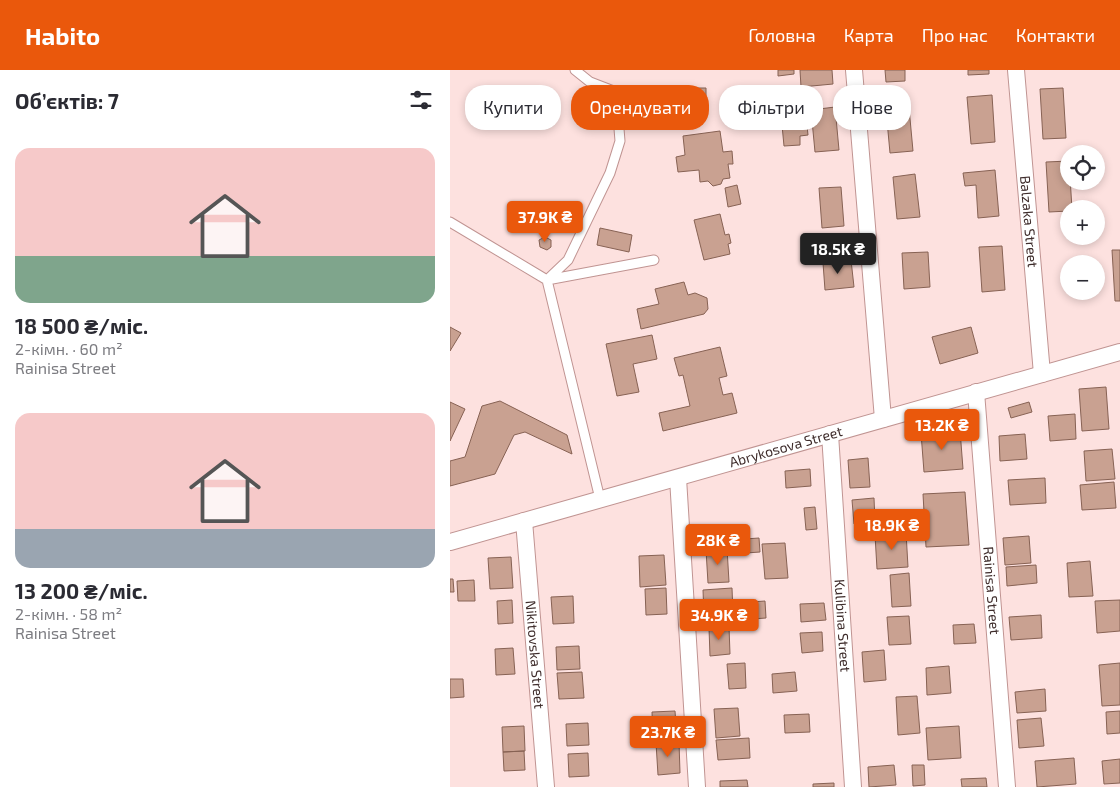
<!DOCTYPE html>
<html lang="uk">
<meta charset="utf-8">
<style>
body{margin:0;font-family:"Exo 2",sans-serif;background:#f2f2f3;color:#2b2b33;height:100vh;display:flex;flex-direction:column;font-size:19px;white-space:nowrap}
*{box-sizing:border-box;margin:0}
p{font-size:16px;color:#7c7c81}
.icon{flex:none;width:28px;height:28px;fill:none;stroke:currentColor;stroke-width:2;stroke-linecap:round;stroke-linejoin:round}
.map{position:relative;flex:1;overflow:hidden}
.drawer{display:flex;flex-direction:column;background:#fff;width:450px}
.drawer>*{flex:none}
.guide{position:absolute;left:15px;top:15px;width:475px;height:45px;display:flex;gap:10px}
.tools{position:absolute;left:610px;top:75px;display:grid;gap:10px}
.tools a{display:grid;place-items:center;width:45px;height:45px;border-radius:50%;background:#fff;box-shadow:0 2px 8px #0003;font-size:25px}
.price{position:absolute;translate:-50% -42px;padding:0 11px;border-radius:5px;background:#ea580c;color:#fff;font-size:16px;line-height:32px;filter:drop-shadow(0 1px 2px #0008)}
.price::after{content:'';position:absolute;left:50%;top:30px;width:15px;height:11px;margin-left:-8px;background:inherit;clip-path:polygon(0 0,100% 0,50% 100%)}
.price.current{background:#222;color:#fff}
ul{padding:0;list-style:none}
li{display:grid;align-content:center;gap:10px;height:265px;padding:0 15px}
li span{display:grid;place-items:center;height:155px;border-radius:15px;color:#555}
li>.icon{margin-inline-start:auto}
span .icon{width:90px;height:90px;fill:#fffc;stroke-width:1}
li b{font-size:21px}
h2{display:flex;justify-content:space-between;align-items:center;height:60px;padding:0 15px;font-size:21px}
.chip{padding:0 18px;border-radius:20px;background:#fff;box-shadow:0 2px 8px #0003;font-size:18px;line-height:45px}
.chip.current{background:#ea580c;color:#fff}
header{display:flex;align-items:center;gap:30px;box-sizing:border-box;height:70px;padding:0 25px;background:#ea580c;color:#fff}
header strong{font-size:24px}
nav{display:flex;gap:28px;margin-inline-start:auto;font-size:18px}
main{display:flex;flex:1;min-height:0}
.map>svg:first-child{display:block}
.building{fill:#c9a191;stroke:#876254}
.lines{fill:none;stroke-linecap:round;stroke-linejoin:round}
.service-casing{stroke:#c09492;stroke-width:11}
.minor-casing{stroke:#c09492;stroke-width:18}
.service{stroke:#fff;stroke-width:9}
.minor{stroke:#fff;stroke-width:16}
.labels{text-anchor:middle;stroke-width:4;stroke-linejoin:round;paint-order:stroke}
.street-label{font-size:14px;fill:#3e2c2b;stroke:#fdf3f2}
</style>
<header>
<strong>Habito</strong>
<nav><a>Головна</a><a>Карта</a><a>Про нас</a><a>Контакти</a></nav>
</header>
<main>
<section class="drawer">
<h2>Об’єктів: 7<svg class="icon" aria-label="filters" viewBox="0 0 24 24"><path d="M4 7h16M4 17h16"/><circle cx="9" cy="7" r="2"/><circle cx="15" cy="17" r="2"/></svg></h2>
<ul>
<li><span style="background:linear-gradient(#f6c9c9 70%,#7fa58c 0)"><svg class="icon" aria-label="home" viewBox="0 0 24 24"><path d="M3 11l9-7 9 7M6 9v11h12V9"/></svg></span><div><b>18 500 ₴/міс.</b><p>2-кімн. · 60 m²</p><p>Rainisa Street</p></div></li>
<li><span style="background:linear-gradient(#f6c9c9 75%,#9aa5b1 0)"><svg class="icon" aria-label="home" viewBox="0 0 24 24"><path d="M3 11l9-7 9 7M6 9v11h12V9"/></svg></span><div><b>13 200 ₴/міс.</b><p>2-кімн. · 58 m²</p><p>Rainisa Street</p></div></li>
</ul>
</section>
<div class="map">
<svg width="670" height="717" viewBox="0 0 670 717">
<rect width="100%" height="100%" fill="#fde1df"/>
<path class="building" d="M328,0H344V4L328,6Z
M350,0H382L383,14L351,17Z
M435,0H455V11L436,12Z
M518,0H539V4L518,5Z
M222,18H256V33L222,34Z
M613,18L616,68L593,69L590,19Z
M542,25L545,72L521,74L517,27Z
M458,27L463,81L440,83L435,29Z
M347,32L348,46H356L358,65L350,66V75L334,76L330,34Z
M385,37L389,80L365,82L361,40Z
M270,61L273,82L282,81L283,94H278L280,108L273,109L271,114L263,116L258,111L250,112L249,100L228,102L226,87L235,85L233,66Z
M619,91L622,139H619V141L599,142L596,92Z
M545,100L549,146L528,148L526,115L515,116L513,103Z
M465,104L470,147L447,149L443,107Z
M287,115L291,134L278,137L275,118Z
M391,117L394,156L372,158L369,118Z
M270,144L275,165L279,164L281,173L278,174L280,184L254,190L244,150Z
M150,158L182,165L179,182L147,175Z
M95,167L101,170V177L97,180L90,177L89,170Z
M552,176L555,220L532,222L529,177Z
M662,180H670V231H665Z
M478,182L480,217L454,219L452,183Z
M401,190L404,217L375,220L373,193Z
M234,212L238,225L245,223L257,228L258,239L254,244L191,259L187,239L209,234L205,219Z
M0,257L11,263L0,281Z
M521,257L528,283L490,294L482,267Z
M202,265L207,289L183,294L189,322L167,326L156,274Z
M270,277L277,306L269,308L273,325L282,323L287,343L213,361L209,343L240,336L233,305L229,306L224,288Z
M656,317L659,359L632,361L629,319Z
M50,331L117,365L122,384L75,362L64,365L45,404L0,416V391L15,387L32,336Z
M0,332L15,339L0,371Z
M579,332L582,342L561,348L558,338Z
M625,344L626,369L600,371L598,346Z
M510,360L513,399L474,402L471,363Z
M575,364L577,389L550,391L549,366Z
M662,379L665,409L636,411L634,381Z
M418,388L420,417L400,418L398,390Z
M360,399L361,416L336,418L335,401Z
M595,408L596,433L560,435L558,410Z
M664,412L666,438L632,440L630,415Z
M515,422L519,475L476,477L473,424Z
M424,428L425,452L404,454L402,430Z
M365,437L367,459L356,460L354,438Z
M456,462L458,497L427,499L425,465Z
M579,466L581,493L555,495L553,468Z
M309,468L310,482L282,484L281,470Z
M335,473L338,508L315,509L312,474Z
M277,478L279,512L258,513L256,480Z
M214,485L216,515L190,517L189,486Z
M61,487L63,518L40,519L38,488Z
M640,491L643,526L619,527L617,493Z
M586,495L587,513L557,516L556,497Z
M459,503L461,536L442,537L440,505Z
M0,509H3L4,522H0Z
M24,510L25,531H8L7,511Z
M216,518L217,544L196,545L195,519Z
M282,518L283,544L254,546L253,520Z
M123,526L124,553L103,554L101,527Z
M62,530L63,553L48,554L47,531Z
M670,530V561L647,563L645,531Z
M315,531L316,548L289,550L288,533Z
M374,533L376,550L351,552L350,534Z
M591,545L592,568L561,570L559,547Z
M459,546L461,574L439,575L437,547Z
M524,554L526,573L504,574L503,555Z
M279,557L280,584L260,586L259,558Z
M372,562L373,581L352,583L350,563Z
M129,576L130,599L107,600L106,577Z
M63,578L65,604L46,605L45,579Z
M434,580L436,610L414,612L412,582Z
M295,593L296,618L279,619L277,594Z
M670,593V635L652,636L649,595Z
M499,596L501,623L477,625L476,598Z
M132,602L134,628L109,629L107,603Z
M345,602L347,621L323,623L322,604Z
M0,609H13L14,627L0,628Z
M595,619L596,641L567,643L565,622Z
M467,626L470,663L448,665L446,627Z
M288,638L290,666L266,668L264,639Z
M225,641L227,669L203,670L202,642Z
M670,641V663L657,664L656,642Z
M359,644L360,662L335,663L334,645Z
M591,648L594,676L569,678L567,650Z
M138,653L139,675L117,676L116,654Z
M74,656L75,681L53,682L52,657Z
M509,656L511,688L478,690L476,658Z
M299,668L300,688L268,690L266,670Z
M229,672L230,703L208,705L206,673Z
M74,681L75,700L54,701L53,682Z
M138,683L139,706L119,707L118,684Z
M624,688L626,714L587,717L585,691Z
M670,689V713L654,714L652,691Z
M444,695L446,715L419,717L418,697Z
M462,695H474L475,715L463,716Z
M536,708L537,717H512L511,709Z
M297,710L298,717H270V711Z
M384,713V717H363V714Z"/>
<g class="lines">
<defs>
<path id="service" d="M125,0L140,12L166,22L170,71L160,103L118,190L97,210L150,429
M0,152L97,210L204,190"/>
<g id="minor">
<path d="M404,0L433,349"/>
<path id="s1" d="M566,0L592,304"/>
<path id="s2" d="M526,322L557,717"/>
<path id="s3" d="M380,364L403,717"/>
<path d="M228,408L247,717"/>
<path id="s4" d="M74,451L96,717"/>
<path id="s5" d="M0,472L670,282"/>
</g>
</defs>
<use href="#service" class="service-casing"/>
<use href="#minor" class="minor-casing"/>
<use href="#service" class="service"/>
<use href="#minor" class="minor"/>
</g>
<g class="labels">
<g class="street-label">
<text dy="5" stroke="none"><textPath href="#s1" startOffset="152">Balzaka Street</textPath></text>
<text dy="5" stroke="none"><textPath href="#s5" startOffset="349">Abrykosova Street</textPath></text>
<text dy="5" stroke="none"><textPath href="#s2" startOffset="199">Rainisa Street</textPath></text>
<text dy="5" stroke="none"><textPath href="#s3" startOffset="192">Kulibina Street</textPath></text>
<text dy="5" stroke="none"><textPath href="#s4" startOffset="134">Nikitovska Street</textPath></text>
</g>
</g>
</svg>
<div class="tools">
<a><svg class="icon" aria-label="locate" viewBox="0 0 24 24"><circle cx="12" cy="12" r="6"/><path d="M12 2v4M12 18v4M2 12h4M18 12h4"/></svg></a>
<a>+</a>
<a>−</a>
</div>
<b class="price" style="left:95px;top:173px">37.9K ₴</b>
<b class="price current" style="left:388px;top:205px">18.5K ₴</b>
<b class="price" style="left:492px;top:381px">13.2K ₴</b>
<b class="price" style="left:442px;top:481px">18.9K ₴</b>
<b class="price" style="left:268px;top:496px">28K ₴</b>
<b class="price" style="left:269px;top:571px">34.9K ₴</b>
<b class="price" style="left:218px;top:688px">23.7K ₴</b>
<div class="guide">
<a class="chip">Купити</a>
<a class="chip current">Орендувати</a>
<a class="chip">Фільтри</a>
<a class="chip">Нове</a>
</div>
</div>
</main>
